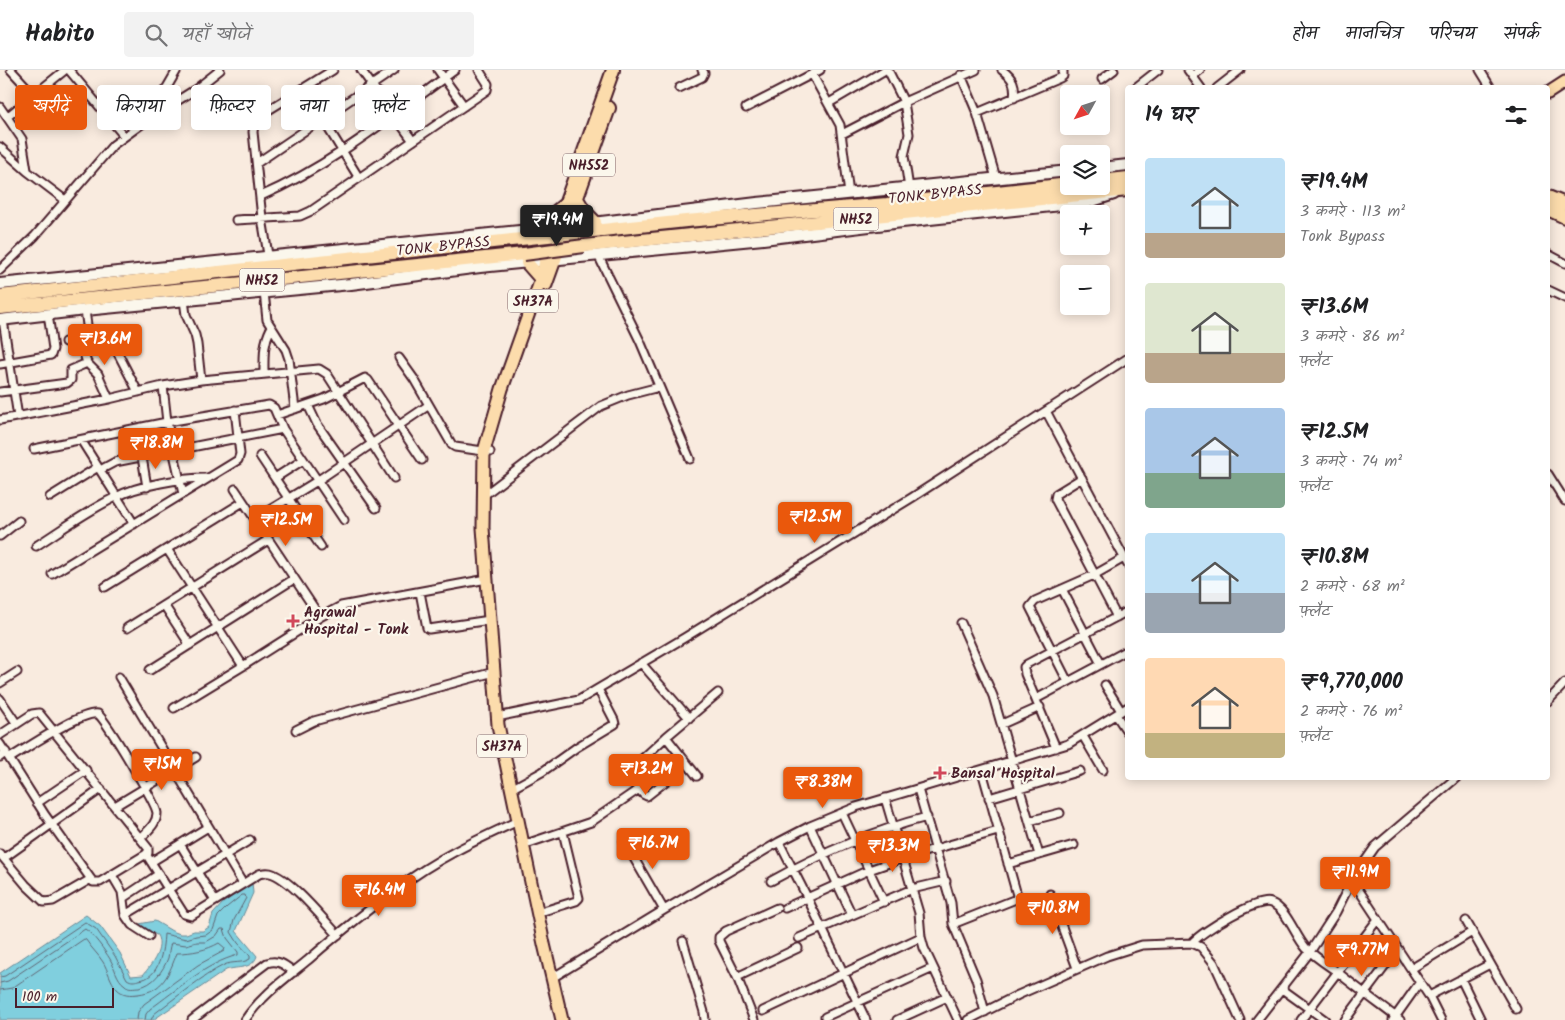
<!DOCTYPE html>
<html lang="hi">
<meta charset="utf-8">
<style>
body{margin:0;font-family:Kalam,"Playpen Sans Deva",sans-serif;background:#f2f2f2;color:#202124;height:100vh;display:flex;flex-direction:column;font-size:19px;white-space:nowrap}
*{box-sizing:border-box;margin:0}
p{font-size:16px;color:#757577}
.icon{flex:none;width:28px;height:28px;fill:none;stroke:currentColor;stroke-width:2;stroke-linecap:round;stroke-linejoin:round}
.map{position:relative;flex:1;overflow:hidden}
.side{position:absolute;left:1125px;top:15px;width:425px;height:695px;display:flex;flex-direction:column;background:#fff;border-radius:5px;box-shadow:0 2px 12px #0003}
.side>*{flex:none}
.hud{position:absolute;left:15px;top:15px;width:475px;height:45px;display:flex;gap:10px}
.needle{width:32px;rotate:230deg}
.tools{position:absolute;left:1060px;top:15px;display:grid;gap:10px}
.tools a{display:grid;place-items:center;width:50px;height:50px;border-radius:5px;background:#fff;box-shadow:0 2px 12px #0003;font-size:25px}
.scale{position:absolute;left:15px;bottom:12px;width:99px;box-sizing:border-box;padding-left:5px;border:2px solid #4a1f2b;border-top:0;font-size:14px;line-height:18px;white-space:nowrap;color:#4a1f2b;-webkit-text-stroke:4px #fbf7ec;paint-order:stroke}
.price{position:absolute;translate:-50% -42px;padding:0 11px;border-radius:5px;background:#ea580c;color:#fff;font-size:16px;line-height:32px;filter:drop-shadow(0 1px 2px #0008)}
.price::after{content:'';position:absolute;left:50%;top:30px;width:15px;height:11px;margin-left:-8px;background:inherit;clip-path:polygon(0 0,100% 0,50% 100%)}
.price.active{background:#222;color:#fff}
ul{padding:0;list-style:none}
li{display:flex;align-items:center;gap:15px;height:125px;padding:0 20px}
li span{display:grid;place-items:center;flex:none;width:140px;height:100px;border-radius:5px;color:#555}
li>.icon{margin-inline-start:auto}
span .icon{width:60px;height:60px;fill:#fffc;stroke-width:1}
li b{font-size:21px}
h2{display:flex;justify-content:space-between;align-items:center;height:60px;padding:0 20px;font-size:21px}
.pill{padding:0 18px;border-radius:5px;background:#fff;box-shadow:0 2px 12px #0003;font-size:18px;line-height:45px}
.pill.active{background:#ea580c;color:#fff}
header{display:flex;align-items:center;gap:30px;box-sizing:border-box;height:70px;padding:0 25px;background:#fff;border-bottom:1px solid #e0e0e0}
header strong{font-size:24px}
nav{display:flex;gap:28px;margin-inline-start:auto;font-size:18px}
.search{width:350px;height:45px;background:#f2f2f2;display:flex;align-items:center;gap:12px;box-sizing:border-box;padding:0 18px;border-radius:5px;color:#757577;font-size:19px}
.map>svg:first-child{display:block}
.water{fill:#80cfde;stroke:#6a8996}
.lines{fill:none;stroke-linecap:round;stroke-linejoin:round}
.shore{stroke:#606573;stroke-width:1}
.street-casing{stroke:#4a1f2b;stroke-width:11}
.secondary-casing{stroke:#4a1f2b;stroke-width:14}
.primary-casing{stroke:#4a1f2b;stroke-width:15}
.highway-casing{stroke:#4a1f2b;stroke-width:16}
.street{stroke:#fbf7ec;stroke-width:7}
.secondary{stroke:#fbf7ec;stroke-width:10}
.primary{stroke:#fcdcac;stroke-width:11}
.highway{stroke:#fcdcac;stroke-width:12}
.highway-bridge-casing{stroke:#4a1f2b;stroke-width:16;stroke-linecap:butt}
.highway-bridge{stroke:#fcdcac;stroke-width:12}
.poi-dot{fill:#d1495b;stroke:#fbf7ec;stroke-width:2}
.labels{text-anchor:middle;stroke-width:4.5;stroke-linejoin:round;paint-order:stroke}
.shield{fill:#fbf7ec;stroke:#7f6065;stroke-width:1}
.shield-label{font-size:14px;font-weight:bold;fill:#4a1f2b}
.street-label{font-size:15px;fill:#4a1f2b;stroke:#fbf7ec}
.poi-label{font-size:15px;font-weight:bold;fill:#4a1f2b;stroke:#fbf7ec;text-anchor:start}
</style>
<header>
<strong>Habito</strong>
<div class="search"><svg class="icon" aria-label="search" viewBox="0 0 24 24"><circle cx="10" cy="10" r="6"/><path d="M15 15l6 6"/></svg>यहाँ खोजें</div>
<nav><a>होम</a><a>मानचित्र</a><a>परिचय</a><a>संपर्क</a></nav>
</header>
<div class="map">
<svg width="1565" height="950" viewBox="0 0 1565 950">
<rect width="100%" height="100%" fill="#f9ebdf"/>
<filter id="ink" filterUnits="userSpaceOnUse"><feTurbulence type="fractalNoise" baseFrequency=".02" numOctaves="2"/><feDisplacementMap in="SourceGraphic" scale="10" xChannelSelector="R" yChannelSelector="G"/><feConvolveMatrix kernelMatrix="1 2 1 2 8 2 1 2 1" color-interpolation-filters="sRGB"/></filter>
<g filter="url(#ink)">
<path class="water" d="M252,812L253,823L236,861L257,886C252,900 238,896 226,900L153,950H0V903L86,845L100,856L120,883L131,906L143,905C152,894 164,879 157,865L139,857V854L155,851L172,861L180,864H186L194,861H203L209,857L213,844L223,833Z"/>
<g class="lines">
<path class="shore" d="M0,907L5,906L85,852L96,859L115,886L127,909C132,912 134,911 139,910C160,908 163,880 164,864L186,869L196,866L206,865L213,860L218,846L227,837L242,825H245L246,828L234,850L231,862L238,873L250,886V889C242,894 233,891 224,895C202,906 174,929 154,944L151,950
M0,913L8,911L85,859C93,864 105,881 110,889C115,897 116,909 125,915C129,919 134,917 139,917C153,915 163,901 168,888C169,883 169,878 171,873L186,875L197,872H206L216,866L221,859H224L227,868L238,882V885C206,893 177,920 150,939L146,944L145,950
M0,920L12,918L84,869L86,870C91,878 98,884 103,892C108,900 110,911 117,919C123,925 130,925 138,924C164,921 169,903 177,883C192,883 207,880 219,873L225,878L224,881L198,895L144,934L138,942L137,950"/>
<defs>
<path id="street" d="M11,0L34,25
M69,0L124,66
M361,0L413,71
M438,0L464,36
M888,0L904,32L909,64L904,86L909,118
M1002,0C1013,8 1016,15 1014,28
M1188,0L1201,18
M1480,0L1491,18
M812,4L840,55L849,124
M961,5L977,43L996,108
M1192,6L1200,0
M1102,9L1114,0
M679,18L702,7L704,3L702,0
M1135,18L1158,0
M1217,18L1240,0
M304,19L359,108
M829,33L885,0
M0,37L22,69L27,100
M746,38L820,0
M977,43L1060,8L1063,6V0
M151,45L177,0
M7,47L65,0
M842,64L904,32L976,0
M0,77L27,101L65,130
M257,93L394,0
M261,126C332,95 393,45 455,0
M236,150L300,146L311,141L487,20L488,14L479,0
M1548,184L1565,193
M268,185L262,148L253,62L254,55L262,44L333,0
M598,185L640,271L690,389
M0,200L35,166L113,75L150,48L196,19L220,0
M1548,220L1565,228
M264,222L267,250L286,280L289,289L295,339
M184,230L186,245L195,265L197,274L201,310
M85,240L89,270
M3,250L18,347
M110,268L138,322
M80,271L87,293L98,304L109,329
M65,272L122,266
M399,288L414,309L452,375L455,377L490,382
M0,294L51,285L53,279L48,244
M264,304C264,286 263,274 271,258
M163,316L167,352L183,424
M0,322L67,313L71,310V300L87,293
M308,335L317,354L376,438
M1046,341L1128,495
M277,345L324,329L365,308L368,310L422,390
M0,350L109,329L163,316L201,310L319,299L327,304L394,408
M81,370L134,454
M34,379L167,352L269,335L274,338L283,359L344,450
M260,386L321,477
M142,387L147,417
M100,400L115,392L283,359
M1548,404L1565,431
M275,408L303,390
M1082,408L1056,424L1055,429L1117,547
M235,419L320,547
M483,426L601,336L628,325L659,317
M50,427L98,397
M255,449L317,411L429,335
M0,466L19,451
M36,476C61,460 90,439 116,427C139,415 181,408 207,408
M167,479L243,596
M52,504L238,390L240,384L235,340
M105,517L243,432
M1062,519L1101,594
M420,522L427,558L429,559L490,550
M164,535L190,575
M961,553L993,626L1039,785
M127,558L268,470
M641,593L689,648
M150,600L294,509
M119,607L243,814
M1068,612L1030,537L1035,531L1094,505L1124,488
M0,613L17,602
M1105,615L1121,641
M0,629L17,654
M1036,629L1128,580
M1548,631L1565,613
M174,638L243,596L320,547L341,536L487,509
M1116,645L1128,663
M497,647L579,630L684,568L913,427L1128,288
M1002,654L1040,637
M296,660L314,651L494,602
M0,665L32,644L39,643L148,778V783L100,812H93L45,745L0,674
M1083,666L1103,700
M666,667L697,706
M1056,678L1025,604L1024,597L1027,594L1128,541
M0,687L6,682
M10,688C27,678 81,641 98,644C107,652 156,733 157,743C157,754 147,761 141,768
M638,718L643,724L647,726L675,704
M511,719L542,702L577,677L615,654L614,650L598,619
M918,719L951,833L953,854L976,909L985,942
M885,728L919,843L921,867L924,878L958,950
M989,728L1080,701
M37,733L86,700
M115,736L196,687
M842,743L884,832
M1029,751L1060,743
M810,756L852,845
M624,771L664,840
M779,772L807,827L866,950
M180,774L215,831
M523,775L591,752L636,721L638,718L629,707L628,702L666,667L718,623
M0,784L26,815L44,832L53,831L91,809
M146,784L184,844L191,846L259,804C263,803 266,802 270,803C290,808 323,849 338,865
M4,788L101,719
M151,792L208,757
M1008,794L1074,775
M112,805L122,822L125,845L132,855L149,866
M1352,810L1429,926L1441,950
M771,811C820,784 872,761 927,747
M1050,824L1077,898
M123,828L159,804
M785,838L869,800L903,788L998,761
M537,843L576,831L579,828L563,762
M125,845L250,770
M1466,851L1516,939
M953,854L1016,829L1017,825L982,701
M799,868L912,819L946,811
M683,871L704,942L705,950
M1192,873C1202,861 1258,827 1271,833C1287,839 1295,866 1306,878C1315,887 1326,894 1336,901C1357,918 1379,934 1400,950
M1411,899L1472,862
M737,907L798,878
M552,908L664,840L779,772L810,756L856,737L1068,674L1128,637
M1461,909L1481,950
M1282,919L1325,950
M1429,926L1490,894
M763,941L921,867
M825,947L933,898
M192,950L267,893C278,889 285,895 294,902
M245,950C261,926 286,908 308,890C337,865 367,840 398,818C434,790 476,770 518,751
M754,950L737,907L719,871V867L726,861L777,838
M897,950L947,927
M968,950L1018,925L1107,886L1142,875L1192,873L1201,877L1214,893L1240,950
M1257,950L1310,882L1336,842L1352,810L1375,777L1456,708
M1301,950L1378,849
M1345,950L1398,879
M1393,950L1420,912"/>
<path id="secondary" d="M1101,98L1128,95
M0,214L568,156L757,133L1069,101
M0,250L85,240L351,214L480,197L763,169L902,152L1089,132L1114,124"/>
<path id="primary" d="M1548,23L1565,12
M545,191L541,209L502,319L484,381L483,458L498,655L544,874L562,950
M546,215L555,190"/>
<path id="highway" d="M1101,111L1128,108
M1548,127L1565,134
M577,129L585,142L595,152
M1548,139L1565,147
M535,159L564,135
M584,162L686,151L887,134L1069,114
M584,176L1128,120
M555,189L609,38
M545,191L613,0
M527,193L541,209
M0,226L521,169
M0,238L524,184"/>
</defs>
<use href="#street" class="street-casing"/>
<use href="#secondary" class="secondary-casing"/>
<use href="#primary" class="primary-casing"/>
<use href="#highway" class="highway-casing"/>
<use href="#street" class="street"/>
<use href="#secondary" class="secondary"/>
<use href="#primary" class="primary"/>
<use href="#highway" class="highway"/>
<defs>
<path id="highway-bridge" d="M521,169L584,162
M524,184L584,176"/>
</defs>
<use href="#highway-bridge" class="highway-bridge-casing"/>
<use href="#highway-bridge" class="highway-bridge"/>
</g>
</g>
<g class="poi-dot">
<path d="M290.5 543.5h5v5h5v5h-5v5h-5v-5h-5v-5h5z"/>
<path d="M937.5 695.5h5v5h5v5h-5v5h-5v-5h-5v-5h5z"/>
</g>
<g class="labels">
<g class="shield">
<rect x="563" y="83.5" width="52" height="23" rx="4"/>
<rect x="833.5" y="137.5" width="45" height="23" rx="4"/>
<rect x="239.5" y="198.5" width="45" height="23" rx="4"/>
<rect x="508" y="219.5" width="50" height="23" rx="4"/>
<rect x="477" y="664.5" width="50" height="23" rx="4"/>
</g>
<g class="shield-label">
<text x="589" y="100">NH552</text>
<text x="856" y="154">NH52</text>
<text x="262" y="215">NH52</text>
<text x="533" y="236">SH37A</text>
<text x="502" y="681">SH37A</text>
</g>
<g class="street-label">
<text transform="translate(935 124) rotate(-6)" y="5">TONK BYPASS</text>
<text transform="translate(443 176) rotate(-6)" y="5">TONK BYPASS</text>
</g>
<g class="poi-label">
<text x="304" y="547">Agrawal<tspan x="304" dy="17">Hospital - Tonk</tspan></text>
<text x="951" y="708">Bansal Hospital</text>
</g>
</g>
</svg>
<div class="tools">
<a><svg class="needle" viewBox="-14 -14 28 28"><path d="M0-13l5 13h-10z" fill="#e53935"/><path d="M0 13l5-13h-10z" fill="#757577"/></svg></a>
<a><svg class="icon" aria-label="layers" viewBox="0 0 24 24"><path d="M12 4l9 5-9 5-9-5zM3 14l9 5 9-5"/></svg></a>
<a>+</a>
<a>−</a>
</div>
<div class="scale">100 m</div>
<b class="price active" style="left:557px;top:177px">₹19.4M</b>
<b class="price" style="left:105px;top:296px">₹13.6M</b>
<b class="price" style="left:156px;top:400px">₹18.8M</b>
<b class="price" style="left:815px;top:474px">₹12.5M</b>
<b class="price" style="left:286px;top:477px">₹12.5M</b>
<b class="price" style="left:162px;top:721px">₹15M</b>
<b class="price" style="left:646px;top:726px">₹13.2M</b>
<b class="price" style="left:823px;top:739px">₹8.38M</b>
<b class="price" style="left:653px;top:800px">₹16.7M</b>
<b class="price" style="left:893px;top:803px">₹13.3M</b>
<b class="price" style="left:1355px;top:829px">₹11.9M</b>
<b class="price" style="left:379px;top:847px">₹16.4M</b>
<b class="price" style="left:1053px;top:865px">₹10.8M</b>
<b class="price" style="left:1362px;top:907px">₹9.77M</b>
<div class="hud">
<a class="pill active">खरीदें</a>
<a class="pill">किराया</a>
<a class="pill">फ़िल्टर</a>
<a class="pill">नया</a>
<a class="pill">फ़्लैट</a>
</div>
<section class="side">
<h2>14 घर<svg class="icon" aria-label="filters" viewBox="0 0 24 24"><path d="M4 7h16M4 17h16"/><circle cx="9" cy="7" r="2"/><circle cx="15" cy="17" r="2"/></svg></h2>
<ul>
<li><span style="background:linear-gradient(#bfe0f5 75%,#b9a48a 0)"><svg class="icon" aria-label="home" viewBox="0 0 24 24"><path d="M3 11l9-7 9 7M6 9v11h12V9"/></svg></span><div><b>₹19.4M</b><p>3 कमरे · 113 m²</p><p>Tonk Bypass</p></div></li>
<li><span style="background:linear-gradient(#dfe7d0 70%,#b9a48a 0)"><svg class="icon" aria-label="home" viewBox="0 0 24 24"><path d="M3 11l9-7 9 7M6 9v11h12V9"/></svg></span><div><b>₹13.6M</b><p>3 कमरे · 86 m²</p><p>फ़्लैट</p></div></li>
<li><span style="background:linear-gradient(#a9c7e8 65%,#7fa58c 0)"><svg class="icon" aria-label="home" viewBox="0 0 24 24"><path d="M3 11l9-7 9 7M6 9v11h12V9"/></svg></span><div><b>₹12.5M</b><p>3 कमरे · 74 m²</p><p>फ़्लैट</p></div></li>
<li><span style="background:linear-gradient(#bfe0f5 60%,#9aa5b1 0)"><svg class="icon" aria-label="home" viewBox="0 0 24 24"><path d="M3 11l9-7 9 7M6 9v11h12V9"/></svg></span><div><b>₹10.8M</b><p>2 कमरे · 68 m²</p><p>फ़्लैट</p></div></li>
<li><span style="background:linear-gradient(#ffd9b3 75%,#c2b280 0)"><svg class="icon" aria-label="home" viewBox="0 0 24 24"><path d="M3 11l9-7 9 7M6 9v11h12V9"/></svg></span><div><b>₹9,770,000</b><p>2 कमरे · 76 m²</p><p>फ़्लैट</p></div></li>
</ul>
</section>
</div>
